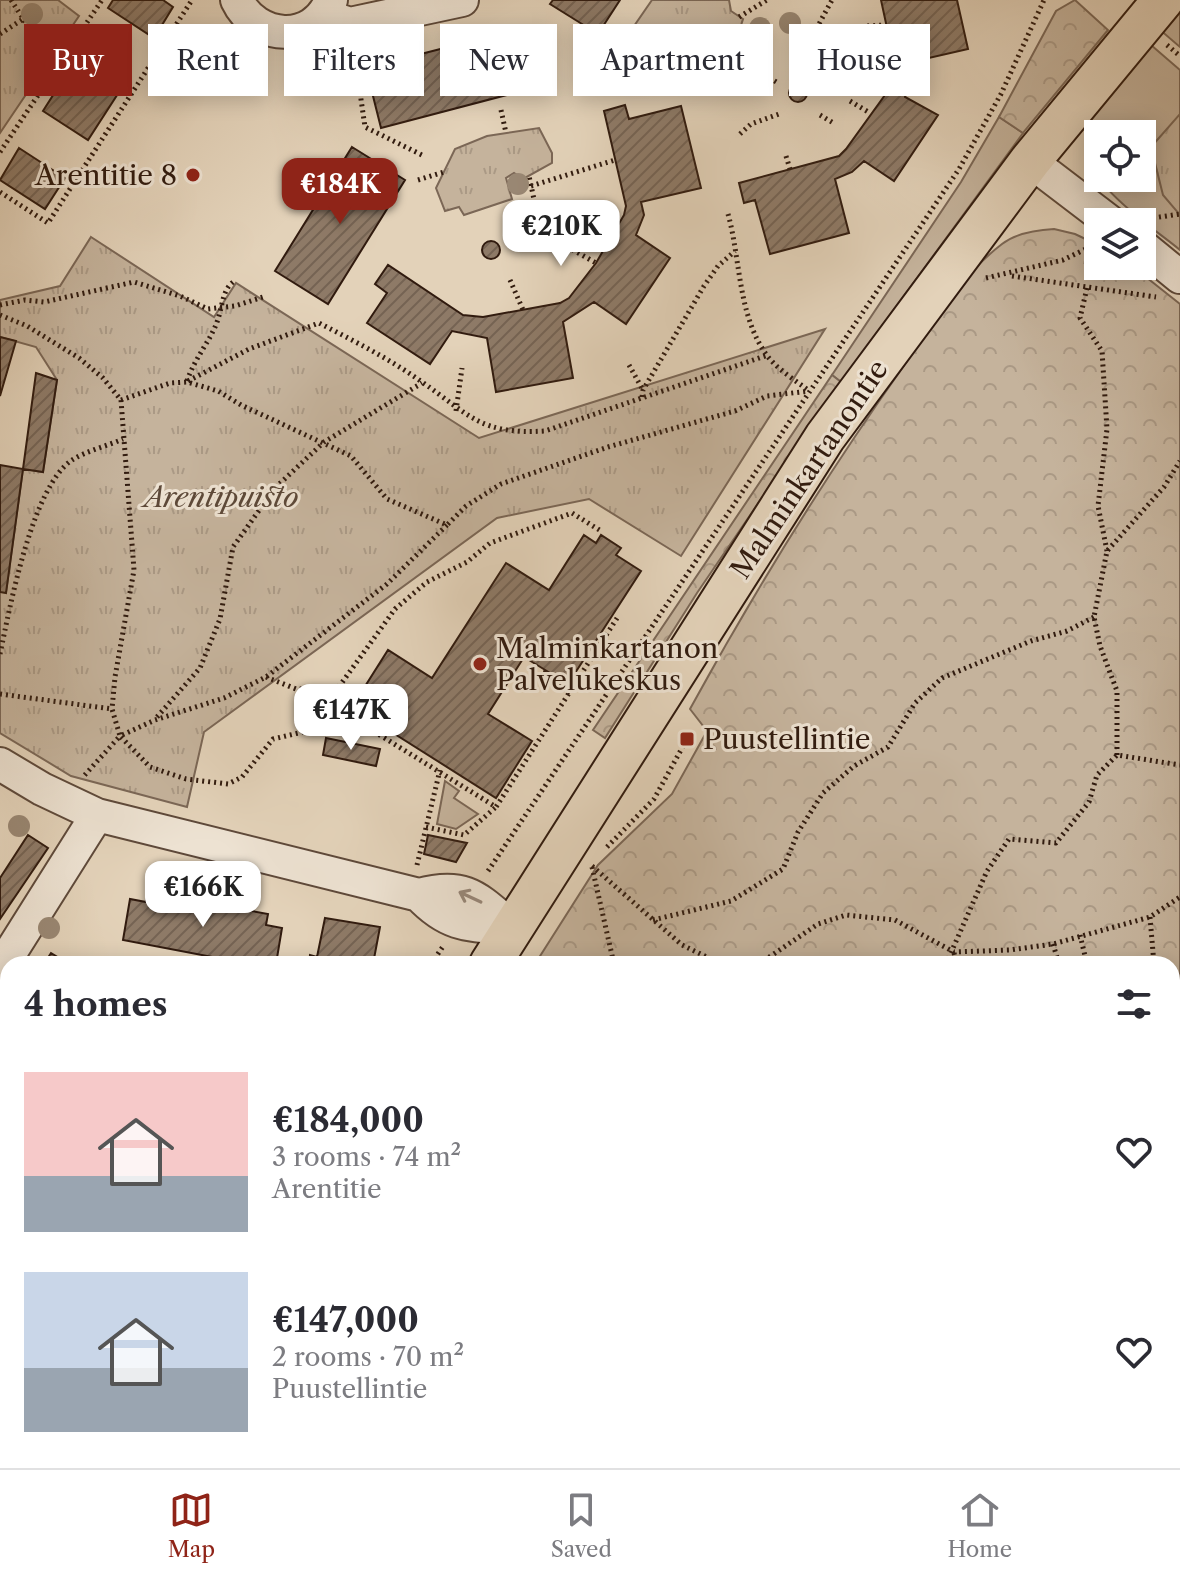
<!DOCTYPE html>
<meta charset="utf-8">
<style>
body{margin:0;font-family:"Libre Caslon Text",serif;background:#f7f7f7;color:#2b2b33;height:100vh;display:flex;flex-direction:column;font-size:30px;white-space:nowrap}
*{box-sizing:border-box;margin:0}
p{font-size:26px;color:#7c7c81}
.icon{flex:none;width:44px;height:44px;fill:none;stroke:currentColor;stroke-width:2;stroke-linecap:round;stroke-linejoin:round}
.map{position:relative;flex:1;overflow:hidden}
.details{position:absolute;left:0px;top:956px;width:1180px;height:512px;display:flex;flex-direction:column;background:#fff;border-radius:24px 24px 0 0;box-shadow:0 4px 20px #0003}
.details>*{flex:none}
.top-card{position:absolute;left:24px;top:24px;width:1132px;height:72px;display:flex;gap:16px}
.buttons{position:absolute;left:1084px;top:120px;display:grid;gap:16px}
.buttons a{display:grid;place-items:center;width:72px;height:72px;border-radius:0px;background:#fff;box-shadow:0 4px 20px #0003;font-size:40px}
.price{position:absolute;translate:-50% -68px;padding:0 18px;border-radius:16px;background:#fff;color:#222;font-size:26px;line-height:52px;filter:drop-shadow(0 2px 4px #0008)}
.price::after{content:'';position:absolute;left:50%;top:48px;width:24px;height:18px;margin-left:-12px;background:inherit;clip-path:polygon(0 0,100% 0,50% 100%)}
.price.active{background:#8f2418;color:#fff}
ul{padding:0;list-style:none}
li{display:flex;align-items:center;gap:24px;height:200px;padding:0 24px}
li span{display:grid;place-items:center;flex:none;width:224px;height:160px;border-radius:0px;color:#555}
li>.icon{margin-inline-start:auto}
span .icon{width:96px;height:96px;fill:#fffc;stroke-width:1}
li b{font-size:34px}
h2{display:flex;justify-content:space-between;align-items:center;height:96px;padding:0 24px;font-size:34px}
.tag{padding:0 28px;border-radius:0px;background:#fff;box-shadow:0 4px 20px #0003;font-size:28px;line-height:72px}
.tag.active{background:#8f2418;color:#fff}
.tab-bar{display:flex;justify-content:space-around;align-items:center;height:112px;border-top:2px solid #e1e1e2;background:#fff;font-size:22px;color:#7c7c81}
.tab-bar a{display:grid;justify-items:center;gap:4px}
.tab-bar .active{color:#8f2418}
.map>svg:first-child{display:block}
.green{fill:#c5b39c;stroke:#7b6756;stroke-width:2;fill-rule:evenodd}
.forest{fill:url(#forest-crowns);stroke:#7b6756;stroke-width:2}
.park{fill:url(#park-tufts);stroke:#7b6756;stroke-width:2}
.water{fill:url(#water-waves);stroke:#776452;stroke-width:2}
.building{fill:url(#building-hatch);stroke:#311b0f;stroke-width:2}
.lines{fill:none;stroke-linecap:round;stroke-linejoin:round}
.minor-casing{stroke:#5e493a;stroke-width:36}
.major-casing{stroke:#311b0f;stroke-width:44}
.path{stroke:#311b0f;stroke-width:5;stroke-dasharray:2 4;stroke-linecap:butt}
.minor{stroke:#ede2d2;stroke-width:32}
.major{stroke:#e3d2b9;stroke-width:40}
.tree{fill:#998773}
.oneway{stroke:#98887a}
.poi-dot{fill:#8f2418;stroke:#ede2d2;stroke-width:3}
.labels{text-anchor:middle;stroke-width:6;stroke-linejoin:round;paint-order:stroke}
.poi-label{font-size:28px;fill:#311b0f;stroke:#ede2d2;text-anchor:start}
.street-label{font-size:28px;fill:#311b0f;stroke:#ede2d2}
.park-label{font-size:28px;font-style:italic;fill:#5d4939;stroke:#ede2d2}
</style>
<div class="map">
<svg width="1180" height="1468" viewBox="0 0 1180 1468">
<defs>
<pattern id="forest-crowns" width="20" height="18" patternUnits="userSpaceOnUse" patternTransform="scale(2)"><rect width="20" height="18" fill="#c5b39c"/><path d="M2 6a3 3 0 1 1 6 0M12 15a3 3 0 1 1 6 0" fill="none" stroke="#aa9985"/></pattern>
<pattern id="park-tufts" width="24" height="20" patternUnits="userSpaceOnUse" patternTransform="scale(2)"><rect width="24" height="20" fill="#c5b39c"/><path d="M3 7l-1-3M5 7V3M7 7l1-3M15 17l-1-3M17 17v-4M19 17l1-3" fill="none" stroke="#aa9985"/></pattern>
<pattern id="water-waves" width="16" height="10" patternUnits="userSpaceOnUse" patternTransform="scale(2)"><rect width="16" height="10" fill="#a6947f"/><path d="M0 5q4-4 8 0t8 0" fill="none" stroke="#887866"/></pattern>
<pattern id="building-hatch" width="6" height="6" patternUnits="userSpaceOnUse" patternTransform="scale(2)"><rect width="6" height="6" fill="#8e7a67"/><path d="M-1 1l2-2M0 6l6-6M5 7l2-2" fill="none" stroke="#756353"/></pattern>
</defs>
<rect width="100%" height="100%" fill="#e3d2b9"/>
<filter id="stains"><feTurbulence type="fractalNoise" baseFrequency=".0025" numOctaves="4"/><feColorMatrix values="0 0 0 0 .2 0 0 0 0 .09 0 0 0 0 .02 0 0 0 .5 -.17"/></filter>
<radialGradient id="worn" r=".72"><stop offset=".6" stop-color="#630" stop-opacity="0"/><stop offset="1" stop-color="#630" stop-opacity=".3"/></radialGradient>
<path class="green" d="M1180,6V47L1159,29Z
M1151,45L1180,70V250C1150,225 1077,180 1086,135C1092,101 1130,70 1151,45ZM1098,134H1142V178H1098Z
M999,117L1023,133L841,382L832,375L961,182Z
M445,781L459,791L454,798L478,814L456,829L437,824Z
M0,1386L8,1391V1419L4,1425L0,1423Z"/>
<path class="forest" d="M1075,0L1108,30L1023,133L999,117L1056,11Z
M1054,229L1075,234L1098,245V266H1132L1180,304V1468H228L234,1460H1172V964H535L598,865L672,794L707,731L690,709C755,590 825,477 903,367C932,325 961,275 1002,244C1016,233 1037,230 1054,229Z
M832,375L841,382L697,593L605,738L593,730Z"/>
<path class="park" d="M0,0H58L79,16L0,133Z
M652,0H729L731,11L743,19C737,33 748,47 758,56L722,73L700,56L708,41L701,35L705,27L691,28L676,54L661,47L654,52L634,41L632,29Z
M1180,114V215L1163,195L1151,147Z
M539,128L552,153V163L523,179L514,173L506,178L512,199L464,215L459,207L445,211L436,188L455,149L487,136Z
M91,237L214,317L236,283L479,438L825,329L681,556L589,499L497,518L204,732L187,807L71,776L0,733V592H6L23,469L43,472L57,380L36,347L0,337V300L60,286Z"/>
<path class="water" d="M934,1460H963L965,1468H931Z"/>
<path class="building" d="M113,0H163L173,7L154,38L108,8Z
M553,0H620L598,34L550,4Z
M881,0H957L968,49L911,62L905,97L938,115L894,181L864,161L852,172L835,179L849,233L770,254L755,200L744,203L739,183L839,156L846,149L890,88L895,65Z
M507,32L522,91L381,128L366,68Z
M85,45L130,75L88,140L43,111Z
M789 93a9 9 0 1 1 18 0a9 9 0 1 1-18 0Z
M625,105L629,119L681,106L701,188L641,202L644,215L636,235L670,258L626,324L594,302L563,322L573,378L496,392L487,338L452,331L430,364L367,323L387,293L375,284L388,265L463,315L483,317L560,303L569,298L596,263L624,215L626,206L604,111Z
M352,147L405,180L328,304L275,271Z
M19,148L65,178L45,209L0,180Z
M482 250a9 9 0 1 1 18 0a9 9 0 1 1-18 0Z
M0,337L16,341L0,396Z
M36,373L57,380L43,472L23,469Z
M0,465L23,469L6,593L0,592Z
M584,535L596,543L601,535L621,548L616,555L641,571L568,684L524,657L488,714L532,741L496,798L352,707L388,650L432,678L506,563L549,590Z
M326,738L380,749L376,766L323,755Z
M28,835L48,848L0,919V878Z
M428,835L467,843L456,862L424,854Z
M148,892L268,914L266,925L282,928L276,964H249L123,940L130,899L146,902Z
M325,918L380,927L373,964H309L310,955L317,957Z
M51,953L69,964H44Z
M8,1021V1112L0,1124V1034Z
M0,1318L8,1323V1364L0,1359Z
M31,1460H73L86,1468H26Z"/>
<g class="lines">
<defs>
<path id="minor" d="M237,0C256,40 313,45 331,0
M323,15L350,24L462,0
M1030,161L1110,222
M1142,246L1180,277
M0,764L42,789L97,815L419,895C450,928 471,925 513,928
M419,895C467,882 478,899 513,928
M0,969L97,815"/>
<path id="major" d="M490,964L825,437L1030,161L1163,0
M161,1468L166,1460"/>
</defs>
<use href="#minor" class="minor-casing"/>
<use href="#major" class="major-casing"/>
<path class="path" d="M11,0L56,69
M739,17L767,0
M0,34L23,19
M848,40L866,26L886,25
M1167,45L1180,56
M354,51L365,127L424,156
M754,60L763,74L778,83
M814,70L813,35L832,0
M688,83L706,61
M850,101L870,113
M501,110L506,133
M820,115L835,124
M740,134L751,124L782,113
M0,152L102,0
M786,156L790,169
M418,180L444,172
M531,186L615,160
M0,192L48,223L192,0
M728,214C740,257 738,309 762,348C772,366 792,378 808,390
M1153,218L1180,214
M541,232L596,263
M526,243L541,232L529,176
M1012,276L1156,297
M986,278L1063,260L1094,245
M510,280L523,310
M1087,288L1080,318L1102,351L1107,429L1098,506L1107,551
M0,305L25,300L44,302L134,282L180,296L208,309L235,306L263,297
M0,315L27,326L79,358L103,378L121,400L134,570L115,677L112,709L120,736L82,778
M629,365L643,390
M187,381C195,357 212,339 218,319C223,305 222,288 236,280
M188,381L249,349L319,323C354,341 390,359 422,382C470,415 480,435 545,431L768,355
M642,397L643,390L704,286L718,266L735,251
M121,400L170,383L187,382L218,391L241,405L351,456L387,499L447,525L466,506L501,484L608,447L735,411L767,396L809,391
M456,411L462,368
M447,525L387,584L266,677L224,698L155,720L120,736L150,767L186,779L228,784L242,777L273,739L307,731L395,609L427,582L467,562L490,543L572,513L601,531
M0,654C10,607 32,487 72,460C86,451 107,446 123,439
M546,671L543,676L570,693
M266,677L296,689L338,688
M0,694L112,709
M328,703L496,807L619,615
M157,717L200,668L220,619L233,547L275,488L324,442L422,383
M1117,755V691L1100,646L1094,617L1107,551L1164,487L1180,461
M426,827L464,835L496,807
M607,847L654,799L687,739
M417,865L440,770
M592,866L682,945L721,964
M592,867L614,964
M488,871L959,169L1001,94L1044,0
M1150,917L1154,964
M653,920L731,901L783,869L798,832L823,793L854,766L888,747L915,703L942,678L1031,641L1067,631L1094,617
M1080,935L1087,964
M1053,944L1059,964
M954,953L957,964
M431,964L444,945
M759,964L818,924L846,915L895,920L954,952L1010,950L1053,944L1150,917L1180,897
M946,964L987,871L1009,839L1056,843L1089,802L1097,775L1117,755L1180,765
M1172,1112L1175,1135L1180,1141
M1172,1373L1180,1367
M1,1456L18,1468
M0,1457L8,1445
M89,1460L102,1468
M712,1460L716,1468
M985,1460L987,1468
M503,1467L508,1460
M109,1468L114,1460
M634,1468L638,1460
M699,1468L708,1460
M858,1468L876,1460"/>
<use href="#minor" class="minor"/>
<use href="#major" class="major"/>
</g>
<g class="tree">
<circle cx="32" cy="14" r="11"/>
<circle cx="790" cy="23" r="11"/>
<circle cx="760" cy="28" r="11"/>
<circle cx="518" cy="184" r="11"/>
<circle cx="19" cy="826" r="11"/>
<circle cx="49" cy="928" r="11"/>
</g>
<defs><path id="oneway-shaft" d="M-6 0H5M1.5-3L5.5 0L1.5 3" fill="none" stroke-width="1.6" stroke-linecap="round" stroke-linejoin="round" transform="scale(2)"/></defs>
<use class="oneway" href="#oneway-shaft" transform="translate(470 897) rotate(-155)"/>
<g class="poi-dot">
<circle cx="193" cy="175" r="8"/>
<circle cx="480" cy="664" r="8"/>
<rect x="679" y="731" width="16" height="16" rx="4"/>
</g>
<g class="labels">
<g class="poi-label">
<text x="177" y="185" text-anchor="end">Arentitie 8</text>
<text x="496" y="658">Malminkartanon<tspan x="496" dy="32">Palvelukeskus</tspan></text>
<text x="703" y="749">Puustellintie</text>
</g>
<g class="street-label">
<text transform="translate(809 469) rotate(-56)" y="10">Malminkartanontie</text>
</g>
<g class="park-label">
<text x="221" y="507">Arentipuisto</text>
</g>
</g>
<rect width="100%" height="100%" filter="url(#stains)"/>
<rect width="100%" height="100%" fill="url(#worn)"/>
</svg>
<div class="buttons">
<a><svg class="icon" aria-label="locate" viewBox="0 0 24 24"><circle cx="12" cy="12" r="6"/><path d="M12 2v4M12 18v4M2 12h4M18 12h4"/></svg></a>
<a><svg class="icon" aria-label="layers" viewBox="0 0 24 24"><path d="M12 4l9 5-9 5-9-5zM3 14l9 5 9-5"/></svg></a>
</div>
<b class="price active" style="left:340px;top:226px">€184K</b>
<b class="price" style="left:561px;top:268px">€210K</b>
<b class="price" style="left:351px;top:752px">€147K</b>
<b class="price" style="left:203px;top:929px">€166K</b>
<div class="top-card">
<a class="tag active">Buy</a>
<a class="tag">Rent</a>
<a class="tag">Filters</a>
<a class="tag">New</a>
<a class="tag">Apartment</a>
<a class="tag">House</a>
</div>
<section class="details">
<h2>4 homes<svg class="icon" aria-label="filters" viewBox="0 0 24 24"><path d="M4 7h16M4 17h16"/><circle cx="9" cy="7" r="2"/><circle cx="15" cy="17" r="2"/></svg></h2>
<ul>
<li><span style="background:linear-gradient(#f6c9c9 65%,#9aa5b1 0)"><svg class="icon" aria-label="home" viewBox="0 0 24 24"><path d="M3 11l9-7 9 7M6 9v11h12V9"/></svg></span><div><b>€184,000</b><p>3 rooms · 74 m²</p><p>Arentitie</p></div><svg class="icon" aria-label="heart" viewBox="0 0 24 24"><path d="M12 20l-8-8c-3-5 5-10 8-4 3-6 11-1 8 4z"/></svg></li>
<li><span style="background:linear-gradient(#c9d6e8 60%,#9aa5b1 0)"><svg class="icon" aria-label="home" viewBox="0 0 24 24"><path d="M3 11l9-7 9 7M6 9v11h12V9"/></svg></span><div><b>€147,000</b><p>2 rooms · 70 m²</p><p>Puustellintie</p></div><svg class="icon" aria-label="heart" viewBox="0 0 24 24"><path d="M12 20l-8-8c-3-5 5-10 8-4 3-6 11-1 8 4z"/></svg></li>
</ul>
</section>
</div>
<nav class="tab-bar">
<a class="active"><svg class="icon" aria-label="map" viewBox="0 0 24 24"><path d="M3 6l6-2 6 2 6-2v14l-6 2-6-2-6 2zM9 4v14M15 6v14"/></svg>Map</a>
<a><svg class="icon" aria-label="saved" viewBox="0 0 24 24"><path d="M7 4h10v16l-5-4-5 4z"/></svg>Saved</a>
<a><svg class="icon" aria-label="home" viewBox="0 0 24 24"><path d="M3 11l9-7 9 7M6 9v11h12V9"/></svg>Home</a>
</nav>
